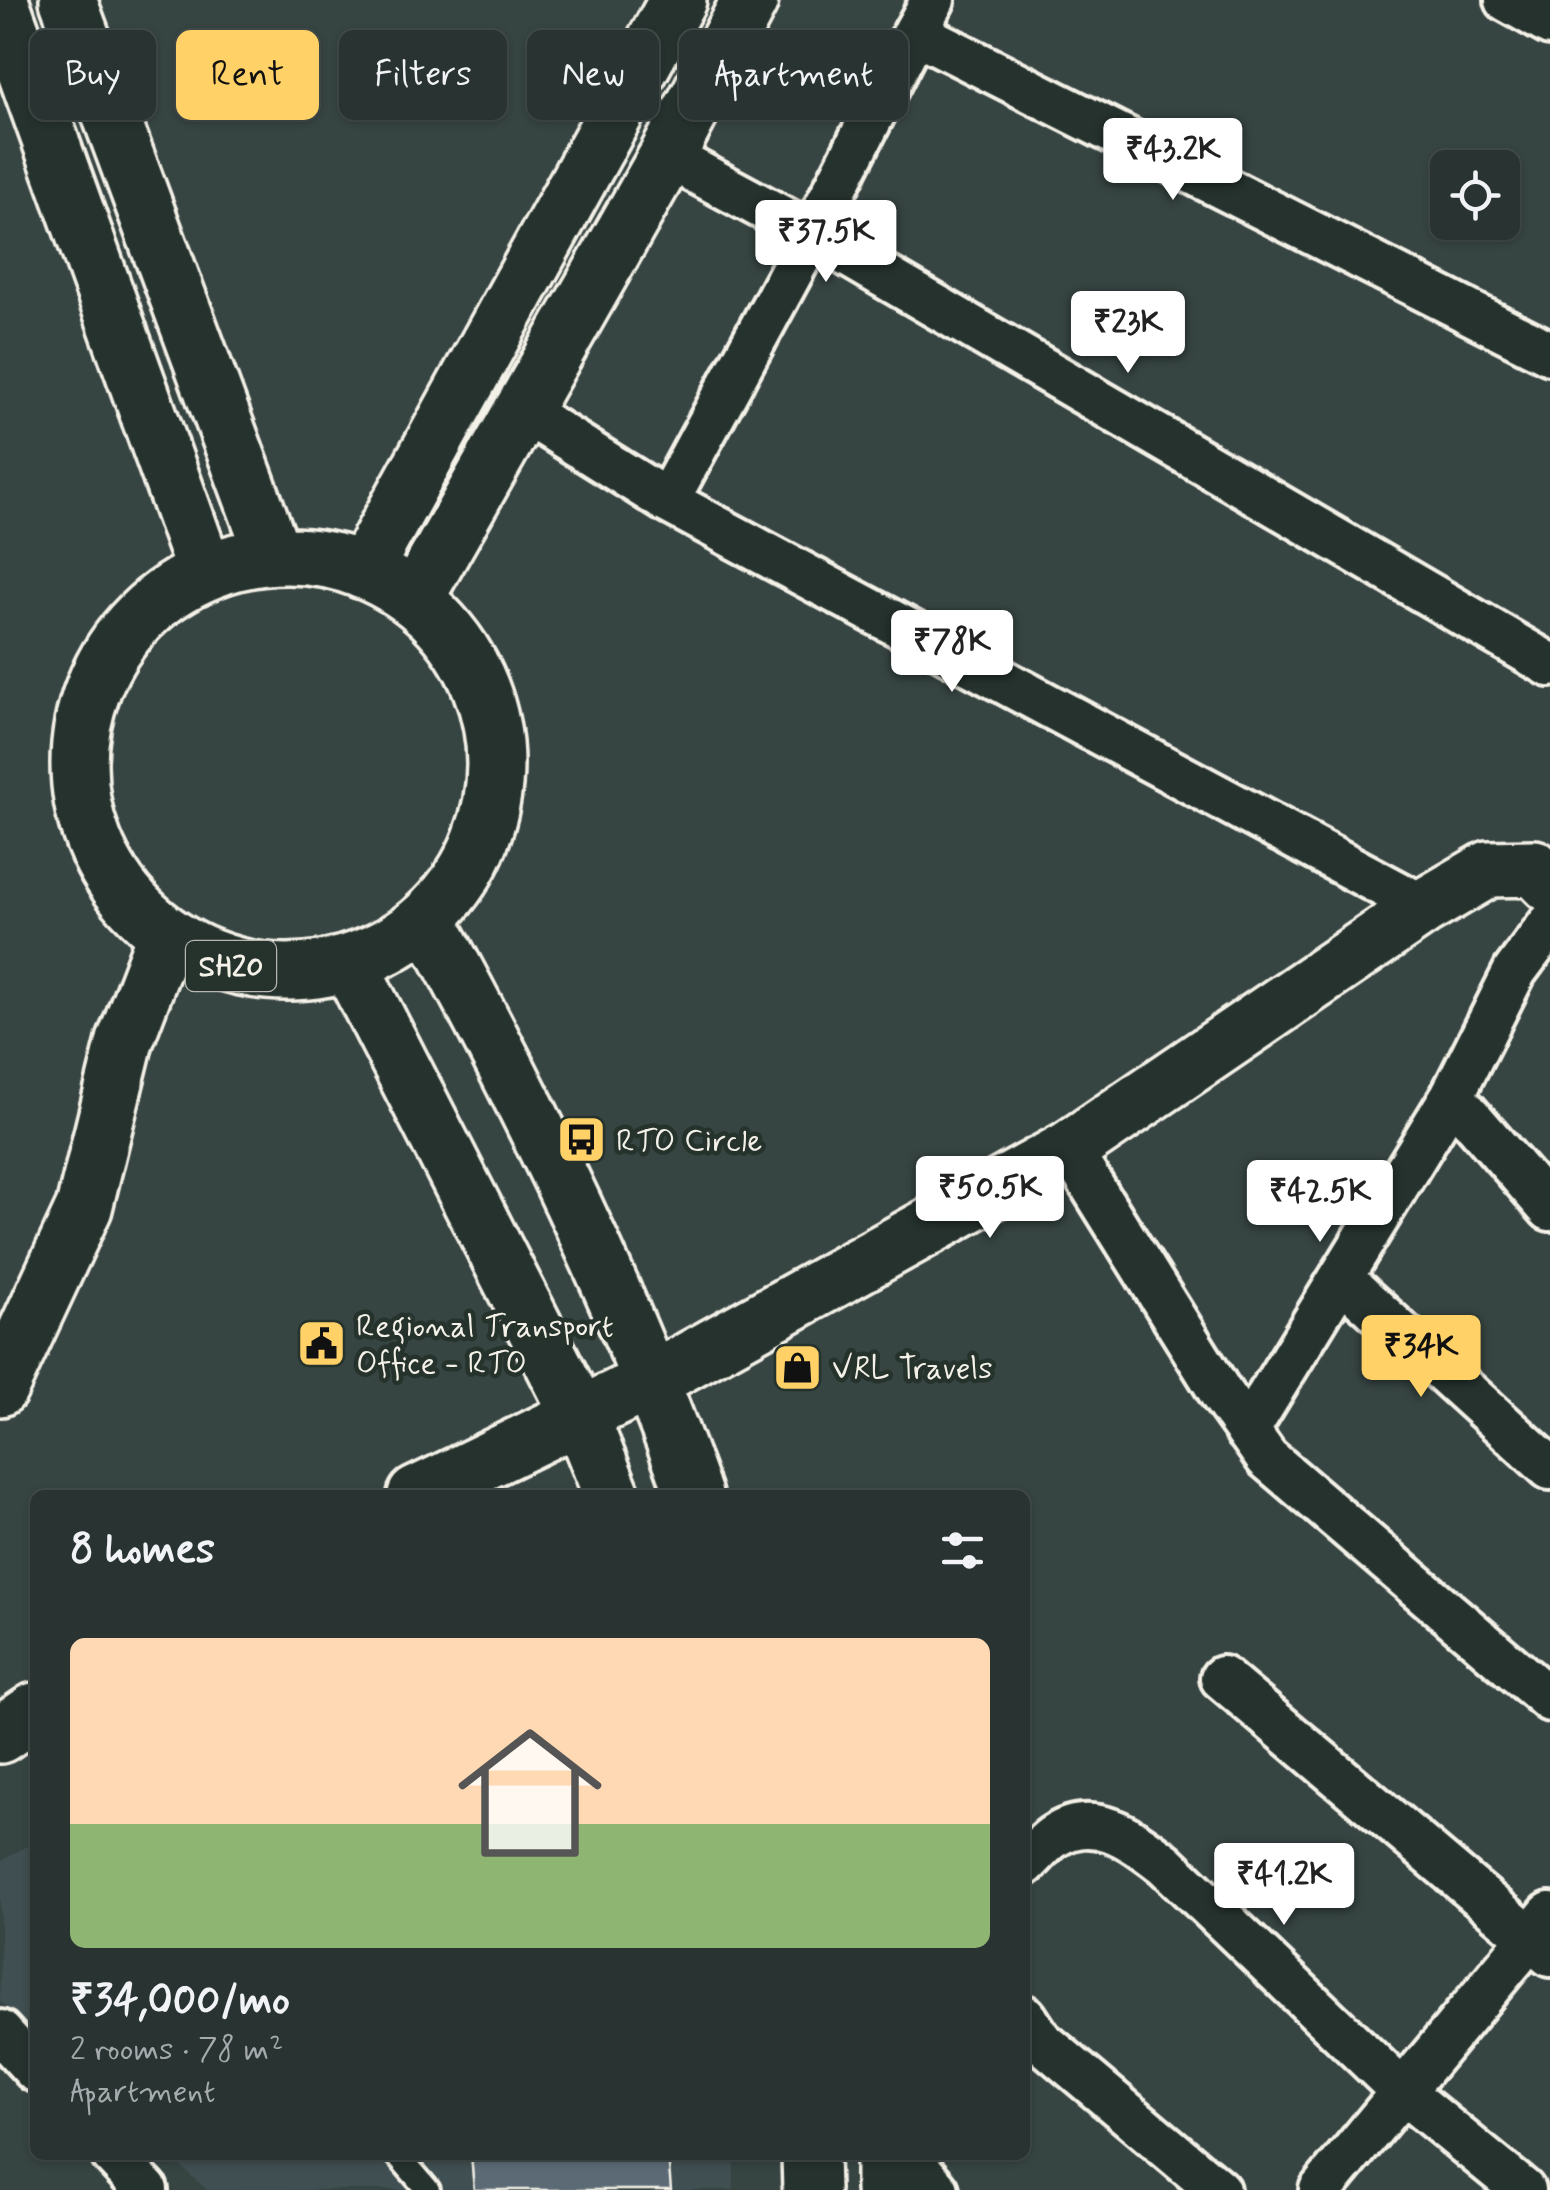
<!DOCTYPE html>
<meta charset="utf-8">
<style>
body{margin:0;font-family:Mynerve,sans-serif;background:#343f3e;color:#f1f3f6;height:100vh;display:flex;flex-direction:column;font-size:38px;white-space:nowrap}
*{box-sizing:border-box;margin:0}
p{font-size:32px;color:#a5aaac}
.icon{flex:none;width:55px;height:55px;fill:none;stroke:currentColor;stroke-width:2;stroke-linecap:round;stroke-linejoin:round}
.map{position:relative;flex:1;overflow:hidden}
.details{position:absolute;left:30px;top:1490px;width:1000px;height:670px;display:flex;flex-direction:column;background:#283332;border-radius:15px;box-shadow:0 2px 8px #0004,0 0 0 2px #444e4d}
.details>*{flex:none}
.guide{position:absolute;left:30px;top:30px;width:1000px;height:90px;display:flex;gap:20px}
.controls{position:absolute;left:1430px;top:150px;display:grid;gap:20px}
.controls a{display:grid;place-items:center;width:90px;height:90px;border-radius:15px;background:#283332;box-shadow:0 2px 8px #0004,0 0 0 2px #444e4d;font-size:50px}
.price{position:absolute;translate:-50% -85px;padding:0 22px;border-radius:10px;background:#fff;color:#222;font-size:32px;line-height:65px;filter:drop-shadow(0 2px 5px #0008)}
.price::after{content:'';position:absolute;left:50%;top:60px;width:30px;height:22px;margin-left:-15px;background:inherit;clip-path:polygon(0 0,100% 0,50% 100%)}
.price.selected{background:#ffd166;color:#111}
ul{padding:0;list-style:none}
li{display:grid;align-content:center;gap:20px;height:530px;padding:0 40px}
li span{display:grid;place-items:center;height:310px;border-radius:15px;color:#555}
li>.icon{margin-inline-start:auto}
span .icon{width:180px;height:180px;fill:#fffc;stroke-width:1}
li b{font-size:42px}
h2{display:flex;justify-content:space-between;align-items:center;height:120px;padding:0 40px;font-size:42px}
.pill{padding:0 35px;border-radius:15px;background:#283332;box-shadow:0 2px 8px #0004,0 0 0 2px #444e4d;font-size:35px;line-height:90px}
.pill.selected{background:#ffd166;color:#111}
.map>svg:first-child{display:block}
.built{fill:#415051}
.building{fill:#5b6b74;stroke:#f4f1e8;stroke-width:2.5}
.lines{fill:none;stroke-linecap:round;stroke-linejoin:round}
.lane-casing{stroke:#f4f1e8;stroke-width:30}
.street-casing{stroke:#f4f1e8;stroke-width:50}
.secondary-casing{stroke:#f4f1e8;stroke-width:62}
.primary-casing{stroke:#f4f1e8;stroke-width:62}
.lane{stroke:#26332d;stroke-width:22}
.street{stroke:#26332d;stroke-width:42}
.secondary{stroke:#26332d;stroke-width:55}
.primary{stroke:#26332d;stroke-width:55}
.labels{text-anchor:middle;stroke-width:9;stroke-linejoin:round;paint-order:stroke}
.shield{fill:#26332d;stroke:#b6b8b0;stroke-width:2.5}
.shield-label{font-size:30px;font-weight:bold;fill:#f4f1e8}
.poi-label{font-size:32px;fill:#f4f1e8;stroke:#26332d;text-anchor:start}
</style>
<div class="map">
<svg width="1550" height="2190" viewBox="0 0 1550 2190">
<rect width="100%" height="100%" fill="#364442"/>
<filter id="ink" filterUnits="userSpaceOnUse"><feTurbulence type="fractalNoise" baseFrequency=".01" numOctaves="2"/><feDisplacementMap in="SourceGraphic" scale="20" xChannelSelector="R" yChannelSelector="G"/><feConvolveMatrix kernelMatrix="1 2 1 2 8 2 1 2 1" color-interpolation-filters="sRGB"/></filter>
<g filter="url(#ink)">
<path class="built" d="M35,1841V2033L0,2001V1862Z
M168,2155H734V2190H207Z"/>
<path class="building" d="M471,2155H668L671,2190H474Z"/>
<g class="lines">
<defs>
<path id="lane" d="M398,2155L428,2190"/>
<path id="street" d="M933,0L915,32L1550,353
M1507,0L1550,24
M667,156L812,234L1550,665
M522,410L667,501L1424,907
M667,501L812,234L915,32
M1452,1096L1550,1209
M1069,1149L1222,1395L1267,1458L1550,1700
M1342,1279L1550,1468
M1247,1431L1452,1096L1515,971L1550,924
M1222,1678L1550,1955
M1025,1864C1034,1856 1043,1844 1053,1837C1094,1809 1132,1839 1165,1864L1403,2092L1523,2190
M1025,2017L1040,2040L1218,2190
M0,2032L35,2070
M113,2155L146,2190
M907,2155L937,2190
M1321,2190L1550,1914"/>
<path id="secondary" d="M416,1495L653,1380L1069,1149L1424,907L1489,869L1534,868L1550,884
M0,1735L35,1711"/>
<path id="primary" d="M0,0L204,569
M68,0L273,554
M79 764a208 208 0 1 1 416 0a208 208 0 1 1-416 0Z
M363,571L678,0
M416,597L667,156L750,0
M428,920C529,1105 623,1296 694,1495
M350,965L581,1418L612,1495
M0,1388L84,1208L125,1041L165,936
M810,2155L811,2190
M884,2155V2190"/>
</defs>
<use href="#lane" class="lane-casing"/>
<use href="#street" class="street-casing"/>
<use href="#secondary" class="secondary-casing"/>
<use href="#primary" class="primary-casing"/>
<use href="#lane" class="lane"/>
<use href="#street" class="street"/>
<use href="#secondary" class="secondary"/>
<use href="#primary" class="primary"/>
</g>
</g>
<defs>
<symbol id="bus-square" viewBox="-11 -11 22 22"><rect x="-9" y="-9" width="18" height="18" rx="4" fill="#ffd166" stroke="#26332d"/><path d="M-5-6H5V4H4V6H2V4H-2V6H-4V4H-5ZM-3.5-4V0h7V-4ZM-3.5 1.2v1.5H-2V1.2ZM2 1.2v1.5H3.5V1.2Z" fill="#111"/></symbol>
<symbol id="civic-square" viewBox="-11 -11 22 22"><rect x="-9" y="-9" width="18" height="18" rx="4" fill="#ffd166" stroke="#26332d"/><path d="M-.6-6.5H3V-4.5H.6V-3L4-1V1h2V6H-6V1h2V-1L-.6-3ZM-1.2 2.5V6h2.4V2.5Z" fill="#111"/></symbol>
<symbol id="shop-square" viewBox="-11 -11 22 22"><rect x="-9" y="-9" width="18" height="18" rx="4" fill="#ffd166" stroke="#26332d"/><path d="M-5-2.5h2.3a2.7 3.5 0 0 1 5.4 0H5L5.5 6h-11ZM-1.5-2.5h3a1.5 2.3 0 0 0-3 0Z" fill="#111"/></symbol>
</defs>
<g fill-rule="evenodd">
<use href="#bus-square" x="554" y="1112" width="55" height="55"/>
<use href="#civic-square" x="294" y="1316" width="55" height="55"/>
<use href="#shop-square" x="770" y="1340" width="55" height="55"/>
</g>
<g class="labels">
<rect class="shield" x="186" y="941" width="90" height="50" rx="8"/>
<g class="shield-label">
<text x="231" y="976">SH20</text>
</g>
<g class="poi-label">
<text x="616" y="1151">RTO Circle</text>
<text x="356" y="1336">Regional Transport<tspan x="356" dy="37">Office - RTO</tspan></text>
<text x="832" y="1378">VRL Travels</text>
</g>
</g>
</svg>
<div class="controls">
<a><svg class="icon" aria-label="locate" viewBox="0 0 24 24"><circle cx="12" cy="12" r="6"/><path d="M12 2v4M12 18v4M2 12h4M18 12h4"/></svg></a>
</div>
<b class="price" style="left:1173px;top:203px">₹43.2K</b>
<b class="price" style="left:826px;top:285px">₹37.5K</b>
<b class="price" style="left:1128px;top:376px">₹23K</b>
<b class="price" style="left:952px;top:695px">₹78K</b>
<b class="price" style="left:990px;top:1241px">₹50.5K</b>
<b class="price" style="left:1320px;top:1245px">₹42.5K</b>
<b class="price selected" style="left:1421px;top:1400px">₹34K</b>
<b class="price" style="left:1284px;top:1928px">₹41.2K</b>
<div class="guide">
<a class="pill">Buy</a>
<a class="pill selected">Rent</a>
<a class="pill">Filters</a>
<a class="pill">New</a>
<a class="pill">Apartment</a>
</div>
<section class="details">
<h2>8 homes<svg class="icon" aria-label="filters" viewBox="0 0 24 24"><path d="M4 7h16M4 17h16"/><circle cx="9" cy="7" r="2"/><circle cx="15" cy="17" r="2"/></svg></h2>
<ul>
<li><span style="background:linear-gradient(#ffd9b3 60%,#8fb573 0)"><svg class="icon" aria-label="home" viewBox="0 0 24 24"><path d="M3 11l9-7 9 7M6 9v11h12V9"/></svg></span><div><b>₹34,000/mo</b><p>2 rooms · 78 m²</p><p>Apartment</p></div></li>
</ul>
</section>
</div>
